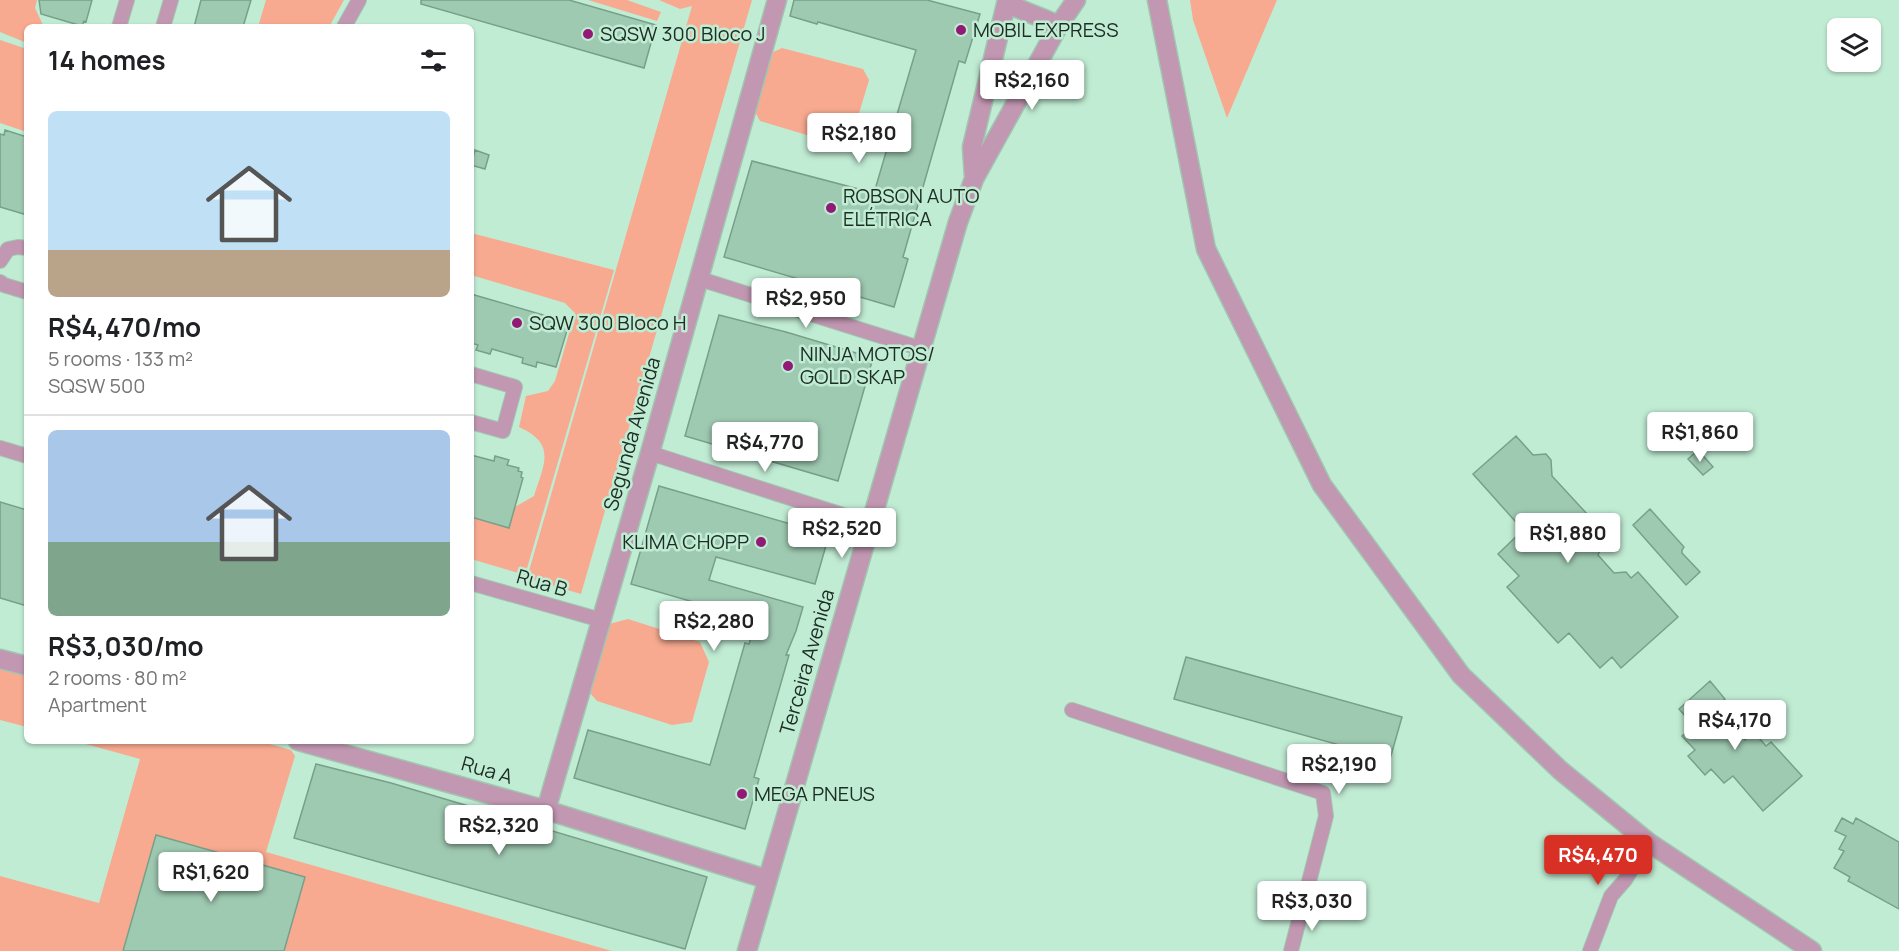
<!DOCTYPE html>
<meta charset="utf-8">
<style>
body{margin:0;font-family:Manrope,sans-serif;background:#f6f6f6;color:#202124;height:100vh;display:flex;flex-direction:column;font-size:22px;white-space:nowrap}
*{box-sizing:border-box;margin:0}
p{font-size:20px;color:#757577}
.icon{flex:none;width:33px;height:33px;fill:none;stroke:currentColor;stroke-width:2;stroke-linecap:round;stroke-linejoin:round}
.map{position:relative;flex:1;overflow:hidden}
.sheet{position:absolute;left:24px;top:24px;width:450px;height:720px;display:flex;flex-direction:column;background:#fff;border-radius:9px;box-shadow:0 2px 4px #0004}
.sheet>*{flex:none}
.tools{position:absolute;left:1827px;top:18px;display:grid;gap:12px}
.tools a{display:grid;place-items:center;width:54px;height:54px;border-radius:9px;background:#fff;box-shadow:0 2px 4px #0004;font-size:30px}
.price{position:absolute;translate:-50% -51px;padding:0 14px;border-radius:6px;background:#fff;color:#222;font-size:20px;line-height:39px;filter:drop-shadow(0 2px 3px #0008)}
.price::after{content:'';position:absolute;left:50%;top:36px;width:18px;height:14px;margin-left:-9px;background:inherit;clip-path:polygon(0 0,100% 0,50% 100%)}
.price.on{background:#d93025;color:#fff}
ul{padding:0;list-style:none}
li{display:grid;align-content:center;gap:12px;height:318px;padding:0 24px}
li+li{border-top:2px solid #e0e0e0}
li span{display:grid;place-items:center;height:186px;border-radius:9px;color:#555}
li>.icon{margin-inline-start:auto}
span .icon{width:108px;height:108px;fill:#fffc;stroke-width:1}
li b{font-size:26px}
h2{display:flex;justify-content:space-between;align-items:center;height:72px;padding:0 24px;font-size:26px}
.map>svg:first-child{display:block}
.green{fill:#f7aa90}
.building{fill:#9fcab2;stroke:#77a089;stroke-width:1.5}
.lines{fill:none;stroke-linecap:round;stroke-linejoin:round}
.minor-casing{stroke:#a0c6b1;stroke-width:16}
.tertiary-casing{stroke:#a0c6b1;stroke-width:21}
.minor{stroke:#c297b2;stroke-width:14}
.tertiary{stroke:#c297b2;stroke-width:18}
.poi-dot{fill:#921976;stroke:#c1ecd4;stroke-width:2}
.labels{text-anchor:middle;stroke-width:5;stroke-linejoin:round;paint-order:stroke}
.poi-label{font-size:20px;fill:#1c2d24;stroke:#c1ecd4;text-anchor:start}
.street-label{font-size:20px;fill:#1c2d24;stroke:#c1ecd4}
</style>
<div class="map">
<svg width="1899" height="951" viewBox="0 0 1899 951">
<rect width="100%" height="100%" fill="#c1ecd4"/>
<path class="green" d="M0,0H37L35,8L44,27H27V43L0,32Z
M266,0H344L329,27H258Z
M588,0H627L661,12L657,21Z
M659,0H752L581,594L527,578L692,6L680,9Z
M1190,0H1277L1227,118L1193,20Z
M0,40L27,49V132L0,123Z
M782,48L863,69L869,80L851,140L843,146L760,121L755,112L773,52Z
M471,233L614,270L525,575L471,559V496L513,508L534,496C544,464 557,444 519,427L526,396L548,391L555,381L575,313L565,303L471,275Z
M628,619L700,642L709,662L692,722L672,725L597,701L589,692L609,624Z
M0,668L27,675V727L0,720Z
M75,741H259L291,750L295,756L266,852L612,951H0V876L99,903L140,759Z"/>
<path class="building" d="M39,0H92L86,22L84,21L82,26L41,14Z
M201,0H251L243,27H194Z
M421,0H569L656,25L644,68L421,4Z
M794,0H927L980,14L965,63L959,61L903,257L908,259L894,307L724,257L752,161L874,193L916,50L818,22L817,24L790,16Z
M5,130L27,137V215L0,207V134L4,135Z
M475,150L489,155L485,169L471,165Z
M471,294L564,321L563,326L568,327L556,367L537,362L536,367L522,363L523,358L492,349L490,354L476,350L478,345L471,343Z
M719,315L786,332L873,358L838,481L685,436Z
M1516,436L1533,455L1546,454L1551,460L1552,476L1588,515L1574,528L1595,538L1602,546L1598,555L1614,573L1626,572L1631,578L1638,572L1678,617L1621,668L1612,657L1600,668L1569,633L1558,643L1507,587L1519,576L1498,554L1523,530L1473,474Z
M1698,450L1713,467L1703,475L1688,459Z
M471,455L494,461L495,456L509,460L507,465L519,468L518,471L522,472L521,477L523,478L509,528L471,517Z
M659,486L829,535L815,584L716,557L709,580L803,607L796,631L786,655H789L754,777L759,779L745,829L574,778L588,730L710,765L745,643L749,644L756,620L631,584Z
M0,502L27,510V606L0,598Z
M1650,509L1684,547L1682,550V553L1700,572L1686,585L1633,525Z
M1186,657L1402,717L1390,759L1174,699Z
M1710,681L1725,699L1721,702L1724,705L1719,709L1745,740L1754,732L1766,746L1771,742L1802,776L1763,811L1733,776L1724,783L1711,769L1705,775L1688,756L1695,750L1682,736L1694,726L1679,709Z
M316,764L391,783L707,877L685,949L294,838Z
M1842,818L1853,824L1856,818L1899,842V909L1848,881L1850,877L1834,868L1844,851L1839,849L1846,836L1835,831Z
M156,835L305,877L284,951H123Z"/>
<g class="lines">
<defs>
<path id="minor" d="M119,27L127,0
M163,27L171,0
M344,27L359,0
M0,261L8,249L18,247L27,248
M700,279L922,349
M0,282L4,285L27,292
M471,374L515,387L503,431L471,422
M0,448L27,456
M650,453L871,524
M471,583L601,620
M1072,710L1323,793L1326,816L1291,951
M1590,951L1611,896L1625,880L1648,842"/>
<path id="tertiary" d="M1011,0L1017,8L1059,25
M1157,0L1206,249L1322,485L1461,675L1560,770L1648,842L1812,951
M974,177L972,147L1007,0
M0,659L27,666
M298,741L546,810L766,879
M546,810L650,453L777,0
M747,951L958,222L974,179L1059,25L1076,0"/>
</defs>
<use href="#minor" class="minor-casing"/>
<use href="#tertiary" class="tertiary-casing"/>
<use href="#minor" class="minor"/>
<use href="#tertiary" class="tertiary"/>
</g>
<g class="poi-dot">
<circle cx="961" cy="30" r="6"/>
<circle cx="588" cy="34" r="6"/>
<circle cx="831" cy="208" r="6"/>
<circle cx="517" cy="323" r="6"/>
<circle cx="788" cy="366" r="6"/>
<circle cx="761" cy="542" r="6"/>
<circle cx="742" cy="794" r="6"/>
</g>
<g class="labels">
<g class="poi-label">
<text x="973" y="37">MOBIL EXPRESS</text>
<text x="600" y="41">SQSW 300 Bloco J</text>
<text x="843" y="203">ROBSON AUTO<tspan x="843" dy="23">ELÉTRICA</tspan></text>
<text x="529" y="330">SQW 300 Bloco H</text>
<text x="800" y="361">NINJA MOTOS/<tspan x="800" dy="23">GOLD SKAP</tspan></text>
<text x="749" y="549" text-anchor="end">KLIMA CHOPP</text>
<text x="754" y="801">MEGA PNEUS</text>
</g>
<g class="street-label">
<text transform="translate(632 434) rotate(-74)" y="7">Segunda Avenida</text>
<text transform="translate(542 583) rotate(16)" y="7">Rua B</text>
<text transform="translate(807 662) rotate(-74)" y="7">Terceira Avenida</text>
<text transform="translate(487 770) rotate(16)" y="7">Rua A</text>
</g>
</g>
</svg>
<div class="tools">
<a><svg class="icon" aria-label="layers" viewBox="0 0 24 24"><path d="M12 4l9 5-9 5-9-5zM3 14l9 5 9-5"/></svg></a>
</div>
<b class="price" style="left:1032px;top:111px">R$2,160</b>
<b class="price" style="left:859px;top:164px">R$2,180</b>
<b class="price" style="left:806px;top:329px">R$2,950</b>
<b class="price" style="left:1700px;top:463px">R$1,860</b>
<b class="price" style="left:765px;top:473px">R$4,770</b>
<b class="price" style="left:842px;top:559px">R$2,520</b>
<b class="price" style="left:1568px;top:564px">R$1,880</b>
<b class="price" style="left:714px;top:652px">R$2,280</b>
<b class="price" style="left:1735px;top:751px">R$4,170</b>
<b class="price" style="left:1339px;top:795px">R$2,190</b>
<b class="price" style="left:499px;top:856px">R$2,320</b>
<b class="price on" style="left:1598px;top:886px">R$4,470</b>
<b class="price" style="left:211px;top:903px">R$1,620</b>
<b class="price" style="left:1312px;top:932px">R$3,030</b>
<section class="sheet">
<h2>14 homes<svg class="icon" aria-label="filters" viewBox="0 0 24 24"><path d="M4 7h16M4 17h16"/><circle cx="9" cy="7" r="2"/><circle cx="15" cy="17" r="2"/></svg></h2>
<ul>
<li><span style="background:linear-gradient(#bfe0f5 75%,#b9a48a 0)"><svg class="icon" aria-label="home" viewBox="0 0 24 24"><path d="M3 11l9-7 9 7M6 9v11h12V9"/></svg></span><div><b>R$4,470/mo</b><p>5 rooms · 133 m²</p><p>SQSW 500</p></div></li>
<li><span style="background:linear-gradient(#a9c7e8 60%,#7fa58c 0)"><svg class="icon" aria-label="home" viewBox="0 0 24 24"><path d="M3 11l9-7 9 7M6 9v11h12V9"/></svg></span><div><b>R$3,030/mo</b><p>2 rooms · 80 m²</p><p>Apartment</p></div></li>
</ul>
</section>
</div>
